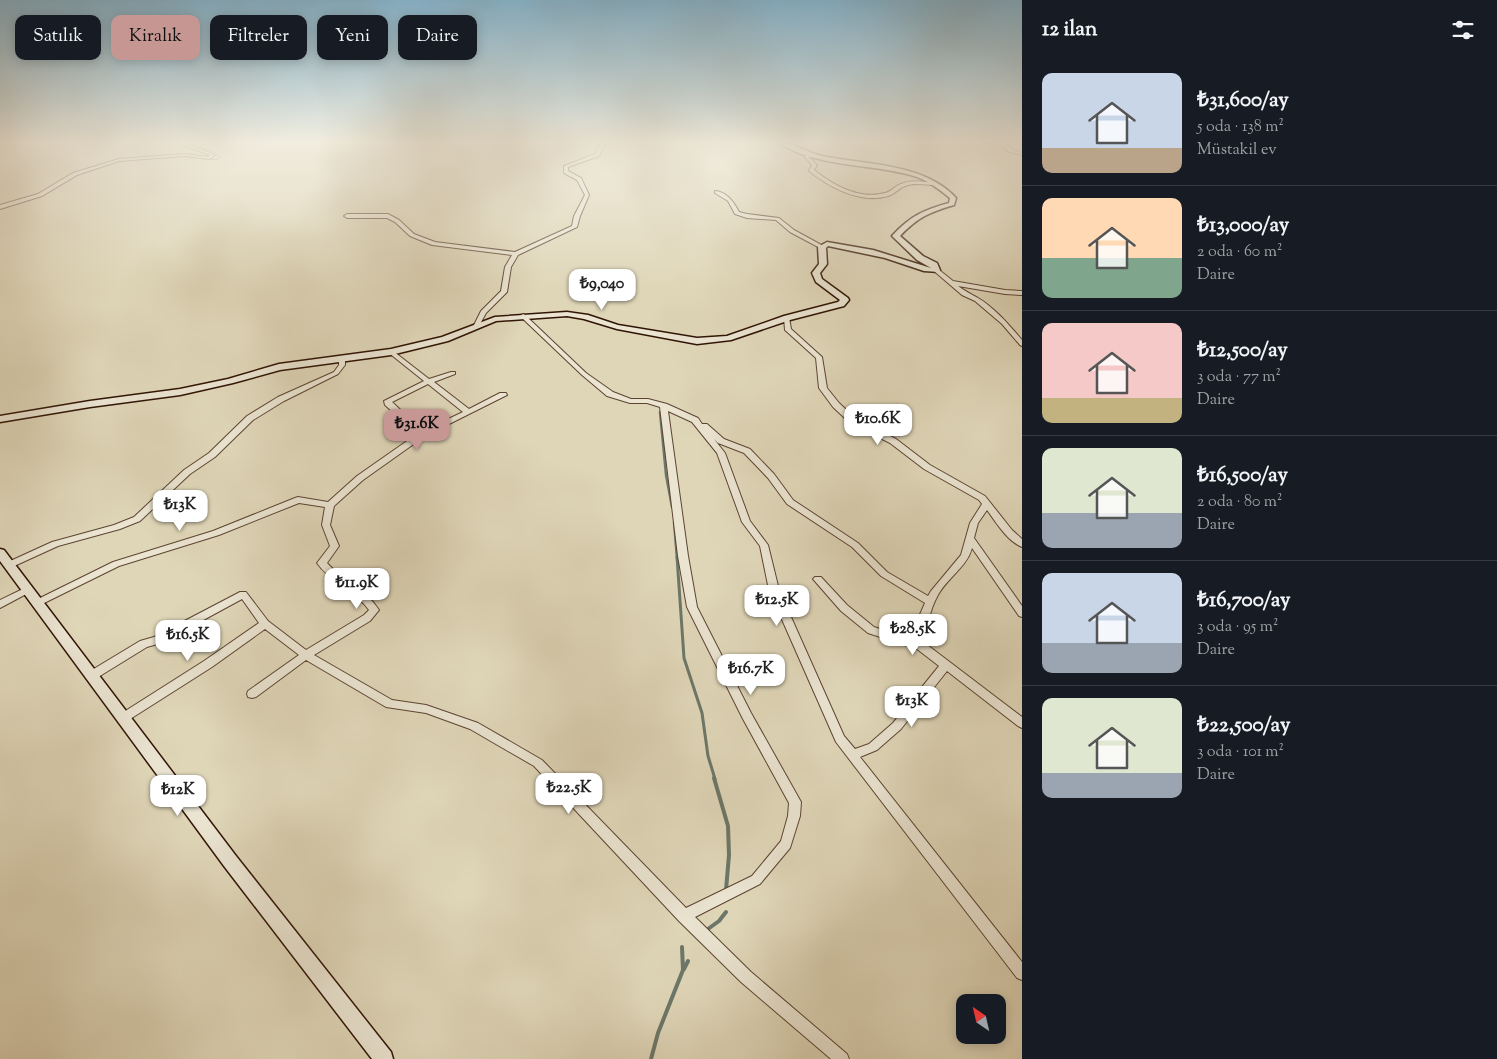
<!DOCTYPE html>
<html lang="tr">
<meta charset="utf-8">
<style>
body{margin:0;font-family:"Sorts Mill Goudy",serif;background:#20242c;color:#f1f3f6;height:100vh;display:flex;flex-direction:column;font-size:19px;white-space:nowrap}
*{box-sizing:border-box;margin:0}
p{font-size:16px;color:#9ea1a6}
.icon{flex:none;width:28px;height:28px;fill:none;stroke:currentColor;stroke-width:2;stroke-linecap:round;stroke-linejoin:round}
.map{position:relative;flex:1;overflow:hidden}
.sheet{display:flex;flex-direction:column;background:#171b24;width:475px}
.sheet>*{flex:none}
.top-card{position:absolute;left:15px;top:15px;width:475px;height:45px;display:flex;gap:10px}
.needle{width:32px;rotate:326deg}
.tools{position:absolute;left:956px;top:994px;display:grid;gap:10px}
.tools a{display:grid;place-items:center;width:50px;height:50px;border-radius:10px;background:#171b24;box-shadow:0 2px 12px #0003;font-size:25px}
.price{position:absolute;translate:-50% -42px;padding:0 11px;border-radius:10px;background:#fff;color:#222;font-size:16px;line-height:32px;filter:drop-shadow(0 1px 2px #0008)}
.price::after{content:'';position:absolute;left:50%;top:30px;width:15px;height:11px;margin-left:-8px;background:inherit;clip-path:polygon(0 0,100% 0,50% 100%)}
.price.on{background:#c59692;color:#111}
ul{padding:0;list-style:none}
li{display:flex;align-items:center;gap:15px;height:125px;padding:0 20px}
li+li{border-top:1px solid #363941}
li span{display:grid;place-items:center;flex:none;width:140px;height:100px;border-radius:10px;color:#555}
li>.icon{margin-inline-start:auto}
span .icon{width:60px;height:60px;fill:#fffc;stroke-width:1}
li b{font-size:21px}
h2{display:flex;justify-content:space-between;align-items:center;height:60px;padding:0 20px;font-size:21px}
.tag{padding:0 18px;border-radius:10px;background:#171b24;box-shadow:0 2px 12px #0003;font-size:18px;line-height:45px}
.tag.on{background:#c59692;color:#111}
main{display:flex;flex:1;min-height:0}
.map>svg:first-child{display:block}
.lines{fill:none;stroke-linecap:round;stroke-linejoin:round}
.stream-far3{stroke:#6c7769;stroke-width:1}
.stream-far2{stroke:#6c7769;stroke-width:2.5}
.stream-far1{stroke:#6c7769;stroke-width:3}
.stream{stroke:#6c7769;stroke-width:4}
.street-casing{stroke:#5c4432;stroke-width:2}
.secondary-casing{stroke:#311405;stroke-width:3}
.street{fill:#eae4d1;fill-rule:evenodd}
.secondary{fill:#eae4d1;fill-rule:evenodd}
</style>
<main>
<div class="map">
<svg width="1022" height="1059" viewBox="0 0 1022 1059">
<rect width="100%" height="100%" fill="#dfd6b8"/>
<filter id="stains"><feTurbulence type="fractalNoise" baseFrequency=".004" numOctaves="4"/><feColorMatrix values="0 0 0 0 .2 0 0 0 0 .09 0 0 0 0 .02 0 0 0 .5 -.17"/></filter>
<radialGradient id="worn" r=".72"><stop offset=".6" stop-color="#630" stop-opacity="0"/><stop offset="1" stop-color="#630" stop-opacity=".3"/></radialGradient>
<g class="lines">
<path class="stream-far3" d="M184,142L215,152L220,158L215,160L205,158
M178,156H190
M111,163L123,161
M0,209L42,196L80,174"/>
<path class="stream-far2" d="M660,412L666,475L672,507
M674,522L677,559"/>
<path class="stream-far1" d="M677,557L684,658L702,713L708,756L715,779"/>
<path class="stream" d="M714,778L728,826L729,855L726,890
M708,929L719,921L726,912
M684,969L688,961
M651,1059L658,1033L683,970L682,947"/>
<defs>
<path id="street" d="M176,142H182L215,155L209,159L185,156L119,161L77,175L42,196L0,209V205L38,194L73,173L119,159L185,154L208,157L210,155Z
M603,142H608L604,146L599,156L568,167V171L581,178L589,195L580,216L577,227L518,255L511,267L507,292L486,313L479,326H475L474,325L481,311L501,291L505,267L512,255L432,245L410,236L395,222L387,218H347L344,216L347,214H388L399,220L414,234L435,242L515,252L572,226L574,216L585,195L577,180L564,173V166L595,154L600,145Z
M984,142H992L1011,146V149L1022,153V155L1007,151V148Z
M804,150H808L809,157L817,165L814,170C833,185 859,200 885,193C891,192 895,186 901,184C912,179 925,182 936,183L938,184L936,185C926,185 914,182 905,186C899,188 895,194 888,196C860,204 831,188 809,171L812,165L805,157Z
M715,191C727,192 734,202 739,212L747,214L779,218L794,230L825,247L820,248L790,232L776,220L747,218L735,214L728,201L715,193Z
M934,269H938L953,281L1005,290L1022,291V295L1005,294L958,286C965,291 971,294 978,298C995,308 1009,325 1022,340V346L1020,345L1002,324L975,301L962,295L934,271Z
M523,314L525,315L586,373L613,392L631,399H648L667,404L698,418L702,424H707L724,439L750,449L774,474L793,500L858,543L887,572L928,596L931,591L961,555L970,523L982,504L979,500L924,469L890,443L850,423L833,407L819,388L816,358L785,330L784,318L789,317L791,329L822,357L827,388L839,403L856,419L896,439L930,465L985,496L1012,530L1022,539V547C1007,541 996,522 987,510L978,523L974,538L1022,606V617L1019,616L972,548C967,567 947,578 938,595C929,611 927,627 926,644L1022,717V728L1018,726L947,671L901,729L877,750L860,757L1022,962V980L1017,978L836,742L769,590L760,546L742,522L717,453L692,422L668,411L688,556L697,607L751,713L801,802L800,816L790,848L760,884L695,917L751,972L847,1054L849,1059H831L741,982L679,921L534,766L470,729L426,713L386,707L306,660L256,697L252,698L248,697L247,694L248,691L299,655L265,629L212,667L127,721L123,723L119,721L118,718L119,715L204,661L259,623L242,599L161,643L147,647L95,679L91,680L87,679L86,676L87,673L140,641L154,637L240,592H246L268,621L306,650L364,615L369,610C355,590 331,583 317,563L330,546L322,525L325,507L299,503L219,535L119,566L40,605H34L32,603L34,601L113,562L213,531L295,498L298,497L328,502L357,476L417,434L385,405L384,401L424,381L389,353V351H393L429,379L451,372H455V374L434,382L469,409L500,393H506L507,395L425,436L363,480L334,506L330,525L339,546L327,563C343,581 366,589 379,610L370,621L314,655L392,700L426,705L478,723L542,760L686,908L752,876L781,841L788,816L789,803L743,719L687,607L678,556L660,407L647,403H630L607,396L582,375L521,317L520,316ZM428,384L463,412L423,431L392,402ZM714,439L718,443L744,453L768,478L787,504L852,547L881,576L925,603L918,619L916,641L874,627L847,605L821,577H815L813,579L841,611L868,633L917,649L939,666L893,723L869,744L855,749L844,736L779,590L768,545L750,521L725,453Z
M342,356L345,358V365L338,374L284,401L253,420L215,457L190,474L140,521L120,529L58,546L12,567H6L4,565L6,563L52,542L114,525L134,517L184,470L209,453L247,416L278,397L334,372L339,365V358Z
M27,587L30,588L32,590L30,592L0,608V600Z"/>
<path id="secondary" d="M778,142C794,142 807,153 822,156C866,165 924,163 956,198L954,205C930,212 918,217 900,236L923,256L937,263L940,270L939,272L924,271L885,258L828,246L826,248L827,264L820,273L822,279L848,298L849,300L844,306L790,320L731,340L697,344L617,329L584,319L567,316L496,321L448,341L391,355L280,370L233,383L180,395L90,407L0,422V416L90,401L180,389L228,379L279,364L391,349L442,337L495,317L567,312L588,315L618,325L697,338L727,336L784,316L838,302L840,300L816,282L812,273L819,264L818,247L827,242L873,250L931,268L917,260L892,236C910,216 924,210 949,203L950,198C939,189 927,180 914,176C871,163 815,168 778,142Z
M0,549L4,550L236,856L391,1052L393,1059H372L224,866L0,561Z"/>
</defs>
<use href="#street" class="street-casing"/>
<use href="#secondary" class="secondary-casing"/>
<use href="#street" class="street"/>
<use href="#secondary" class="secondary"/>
</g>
<linearGradient id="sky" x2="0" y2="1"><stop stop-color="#86b6d0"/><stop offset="0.49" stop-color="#f1eddf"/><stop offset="1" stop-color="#f1eddf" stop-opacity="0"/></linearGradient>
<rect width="1022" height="290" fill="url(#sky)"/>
<rect width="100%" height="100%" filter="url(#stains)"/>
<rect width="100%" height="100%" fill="url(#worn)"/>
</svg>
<div class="tools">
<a><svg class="needle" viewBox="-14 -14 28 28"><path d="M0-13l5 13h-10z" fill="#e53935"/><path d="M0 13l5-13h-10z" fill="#9ea1a6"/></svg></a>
</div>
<b class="price" style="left:602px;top:311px">₺9,040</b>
<b class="price" style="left:878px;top:446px">₺10.6K</b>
<b class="price on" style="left:417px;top:451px">₺31.6K</b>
<b class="price" style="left:180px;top:532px">₺13K</b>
<b class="price" style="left:357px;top:610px">₺11.9K</b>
<b class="price" style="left:777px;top:627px">₺12.5K</b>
<b class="price" style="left:913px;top:656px">₺28.5K</b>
<b class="price" style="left:188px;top:662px">₺16.5K</b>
<b class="price" style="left:751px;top:696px">₺16.7K</b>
<b class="price" style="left:912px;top:728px">₺13K</b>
<b class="price" style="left:569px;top:815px">₺22.5K</b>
<b class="price" style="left:178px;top:817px">₺12K</b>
<div class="top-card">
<a class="tag">Satılık</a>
<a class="tag on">Kiralık</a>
<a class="tag">Filtreler</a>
<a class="tag">Yeni</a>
<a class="tag">Daire</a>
</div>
</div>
<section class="sheet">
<h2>12 ilan<svg class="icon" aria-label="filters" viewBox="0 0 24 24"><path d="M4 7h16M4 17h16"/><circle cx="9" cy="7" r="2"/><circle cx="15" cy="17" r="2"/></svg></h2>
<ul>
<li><span style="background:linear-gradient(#c9d6e8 75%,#b9a48a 0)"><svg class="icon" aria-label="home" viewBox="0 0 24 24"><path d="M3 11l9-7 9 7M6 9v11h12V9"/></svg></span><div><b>₺31,600/ay</b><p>5 oda · 138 m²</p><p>Müstakil ev</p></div></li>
<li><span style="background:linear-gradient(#ffd9b3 60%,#7fa58c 0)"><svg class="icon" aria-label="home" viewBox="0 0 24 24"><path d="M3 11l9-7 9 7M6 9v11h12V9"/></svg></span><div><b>₺13,000/ay</b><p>2 oda · 60 m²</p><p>Daire</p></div></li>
<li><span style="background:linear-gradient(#f6c9c9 75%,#c2b280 0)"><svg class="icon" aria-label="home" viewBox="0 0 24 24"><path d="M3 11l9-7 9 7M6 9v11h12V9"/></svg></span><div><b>₺12,500/ay</b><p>3 oda · 77 m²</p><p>Daire</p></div></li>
<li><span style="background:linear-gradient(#dfe7d0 65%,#9aa5b1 0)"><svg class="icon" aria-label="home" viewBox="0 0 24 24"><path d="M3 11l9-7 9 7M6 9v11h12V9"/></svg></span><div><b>₺16,500/ay</b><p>2 oda · 80 m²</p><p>Daire</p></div></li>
<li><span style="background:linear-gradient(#c9d6e8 70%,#9aa5b1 0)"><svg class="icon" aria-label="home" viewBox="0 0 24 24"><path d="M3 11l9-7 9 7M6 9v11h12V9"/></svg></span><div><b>₺16,700/ay</b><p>3 oda · 95 m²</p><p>Daire</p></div></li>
<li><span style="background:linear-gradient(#dfe7d0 75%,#9aa5b1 0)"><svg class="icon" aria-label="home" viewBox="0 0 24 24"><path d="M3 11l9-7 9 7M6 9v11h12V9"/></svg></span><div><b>₺22,500/ay</b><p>3 oda · 101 m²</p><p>Daire</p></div></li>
</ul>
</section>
</main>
